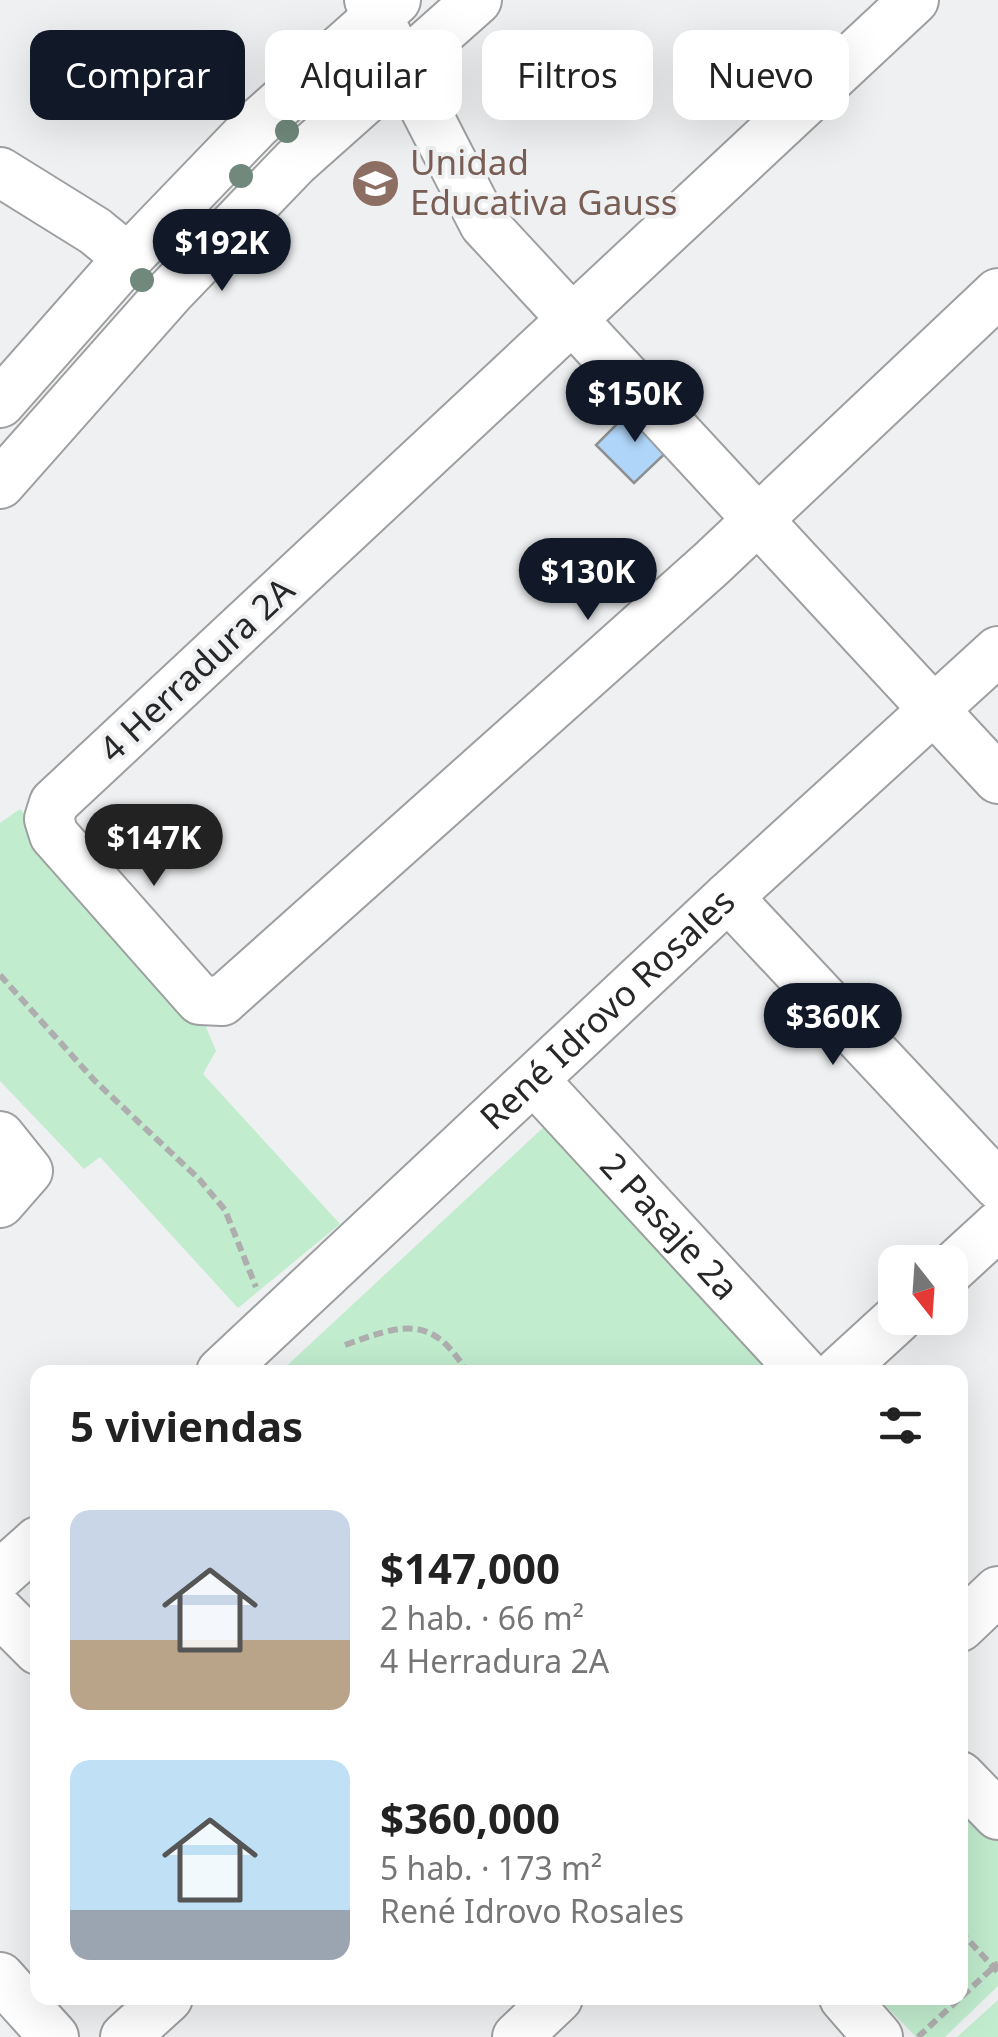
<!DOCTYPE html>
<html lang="es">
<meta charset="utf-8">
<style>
body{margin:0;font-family:"Noto Sans",sans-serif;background:#f6f6f6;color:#222;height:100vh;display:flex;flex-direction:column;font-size:38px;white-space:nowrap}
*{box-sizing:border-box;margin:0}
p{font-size:32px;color:#767676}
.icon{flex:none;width:55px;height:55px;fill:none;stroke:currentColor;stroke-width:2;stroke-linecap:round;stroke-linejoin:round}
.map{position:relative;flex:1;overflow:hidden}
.details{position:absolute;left:30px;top:1365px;width:938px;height:640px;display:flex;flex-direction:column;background:#fff;border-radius:20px;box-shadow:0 10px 40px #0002}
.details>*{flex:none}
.top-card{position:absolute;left:30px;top:30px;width:940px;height:90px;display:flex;gap:20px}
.needle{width:65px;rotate:163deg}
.fabs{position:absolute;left:878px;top:1245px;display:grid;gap:20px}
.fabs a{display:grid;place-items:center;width:90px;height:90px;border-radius:20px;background:#fff;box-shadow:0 10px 40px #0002;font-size:50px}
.price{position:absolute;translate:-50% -85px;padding:0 22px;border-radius:35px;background:#111827;color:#fff;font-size:32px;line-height:65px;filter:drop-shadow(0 2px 5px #0008)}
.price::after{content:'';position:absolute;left:50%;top:60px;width:30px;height:22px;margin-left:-15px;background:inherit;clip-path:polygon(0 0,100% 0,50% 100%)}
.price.active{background:#222;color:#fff}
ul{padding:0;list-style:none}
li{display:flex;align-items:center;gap:30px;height:250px;padding:0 40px}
li span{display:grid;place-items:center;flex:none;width:280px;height:200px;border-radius:20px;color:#555}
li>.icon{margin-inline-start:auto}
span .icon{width:120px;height:120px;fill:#fffc;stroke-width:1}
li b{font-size:42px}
h2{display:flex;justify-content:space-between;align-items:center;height:120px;padding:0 40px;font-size:42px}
.tag{padding:0 35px;border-radius:20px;background:#fff;box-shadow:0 10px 40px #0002;font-size:35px;line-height:90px}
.tag.active{background:#111827;color:#fff}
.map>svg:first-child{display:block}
.green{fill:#c1ecce}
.building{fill:#afd5f8;stroke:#8e8f90;stroke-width:2.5}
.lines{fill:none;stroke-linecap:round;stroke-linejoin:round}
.minor-casing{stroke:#9e9fa0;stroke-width:52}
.path{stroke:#aeaeaf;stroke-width:6;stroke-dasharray:10 5;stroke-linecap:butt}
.minor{stroke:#fff;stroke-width:48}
.tree{fill:#70897c}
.labels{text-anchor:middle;stroke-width:8;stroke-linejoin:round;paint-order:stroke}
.education-label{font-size:35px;fill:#785e54;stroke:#eff0f1;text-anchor:start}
.street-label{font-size:35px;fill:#272728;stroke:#eff0f1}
</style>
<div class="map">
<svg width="998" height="2037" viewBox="0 0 998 2037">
<rect width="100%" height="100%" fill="#eff0f1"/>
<path class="green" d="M20,809L203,1020L216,1051L203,1074L340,1224L238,1308L100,1157L84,1169L0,1081V823Z
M546,1125L778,1372H280Z
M960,1792L998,1832V1986L945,2037H916L878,1998H960Z
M998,2000V2037H957Z"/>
<path class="building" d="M635,406L674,445L634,483L596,445Z"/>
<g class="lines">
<defs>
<g id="minor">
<path d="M369,0L484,224L998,779"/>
<path d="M914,0L54,803L49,819L54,835L200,1000L222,1001L711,564L998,293"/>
<path d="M0,172L95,231L128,258"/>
<path d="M0,403L128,258L257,124L396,0"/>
<path d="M0,484L170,292L295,162L477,0"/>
<path d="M728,897L998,1185"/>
<path id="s1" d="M535,1081L803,1372"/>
<path d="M0,1136L28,1171L0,1203"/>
<path d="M950,1270L998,1226"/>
<path id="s2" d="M221,1372L728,897L998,651"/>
<path d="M839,1372L898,1318"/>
<path d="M0,1575L38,1541"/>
<path d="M0,1612L38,1650"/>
<path d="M960,1627L998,1591"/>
<path d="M960,1776L998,1815"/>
<path d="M0,1977L54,2037"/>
<path d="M844,1998L878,2037"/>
<path d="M125,2037L168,1998"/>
<path d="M517,2037L558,1998"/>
</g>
</defs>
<use href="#minor" class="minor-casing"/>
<path class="path" d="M0,975L94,1080L199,1179L225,1210L256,1287
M345,1345C403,1324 432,1314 467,1372
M960,1931L998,1972
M918,2037L998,1963"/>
<use href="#minor" class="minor"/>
</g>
<g class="tree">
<circle cx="287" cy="131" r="12"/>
<circle cx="241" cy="176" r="12"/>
<circle cx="142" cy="280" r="12"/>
</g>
<defs>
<symbol id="school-disc" viewBox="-11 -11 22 22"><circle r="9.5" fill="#8d6e63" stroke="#eff0f1"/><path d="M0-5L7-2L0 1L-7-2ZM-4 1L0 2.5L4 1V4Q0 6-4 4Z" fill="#fff"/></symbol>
</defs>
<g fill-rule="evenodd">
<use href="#school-disc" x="348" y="156" width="55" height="55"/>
</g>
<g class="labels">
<g class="education-label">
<text x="410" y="175">Unidad<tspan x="410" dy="40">Educativa Gauss</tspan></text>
</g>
<g class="street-label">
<text transform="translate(197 670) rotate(-43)" y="12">4 Herradura 2A</text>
<text dy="12" stroke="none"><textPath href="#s2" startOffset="530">René Idrovo Rosales</textPath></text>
<text dy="12" stroke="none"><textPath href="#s1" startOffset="198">2 Pasaje 2a</textPath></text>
</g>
</g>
</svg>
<div class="fabs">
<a><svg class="needle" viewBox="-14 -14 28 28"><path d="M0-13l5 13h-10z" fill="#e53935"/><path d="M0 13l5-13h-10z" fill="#767676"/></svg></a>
</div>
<b class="price" style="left:222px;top:294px">$192K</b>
<b class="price" style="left:635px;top:445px">$150K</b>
<b class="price" style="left:588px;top:623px">$130K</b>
<b class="price active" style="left:154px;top:889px">$147K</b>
<b class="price" style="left:833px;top:1068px">$360K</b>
<div class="top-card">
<a class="tag active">Comprar</a>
<a class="tag">Alquilar</a>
<a class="tag">Filtros</a>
<a class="tag">Nuevo</a>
</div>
<section class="details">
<h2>5 viviendas<svg class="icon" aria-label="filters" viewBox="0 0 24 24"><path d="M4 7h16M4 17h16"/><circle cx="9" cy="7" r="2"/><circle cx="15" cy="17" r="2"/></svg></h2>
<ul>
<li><span style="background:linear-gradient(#c9d6e8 65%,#b9a48a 0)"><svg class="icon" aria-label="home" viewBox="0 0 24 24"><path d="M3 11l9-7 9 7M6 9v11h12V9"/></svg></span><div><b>$147,000</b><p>2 hab. · 66 m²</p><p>4 Herradura 2A</p></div></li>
<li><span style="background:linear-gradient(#bfe0f5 75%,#9aa5b1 0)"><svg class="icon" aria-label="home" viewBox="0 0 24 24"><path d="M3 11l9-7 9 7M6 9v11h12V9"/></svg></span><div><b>$360,000</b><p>5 hab. · 173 m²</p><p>René Idrovo Rosales</p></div></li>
</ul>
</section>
</div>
